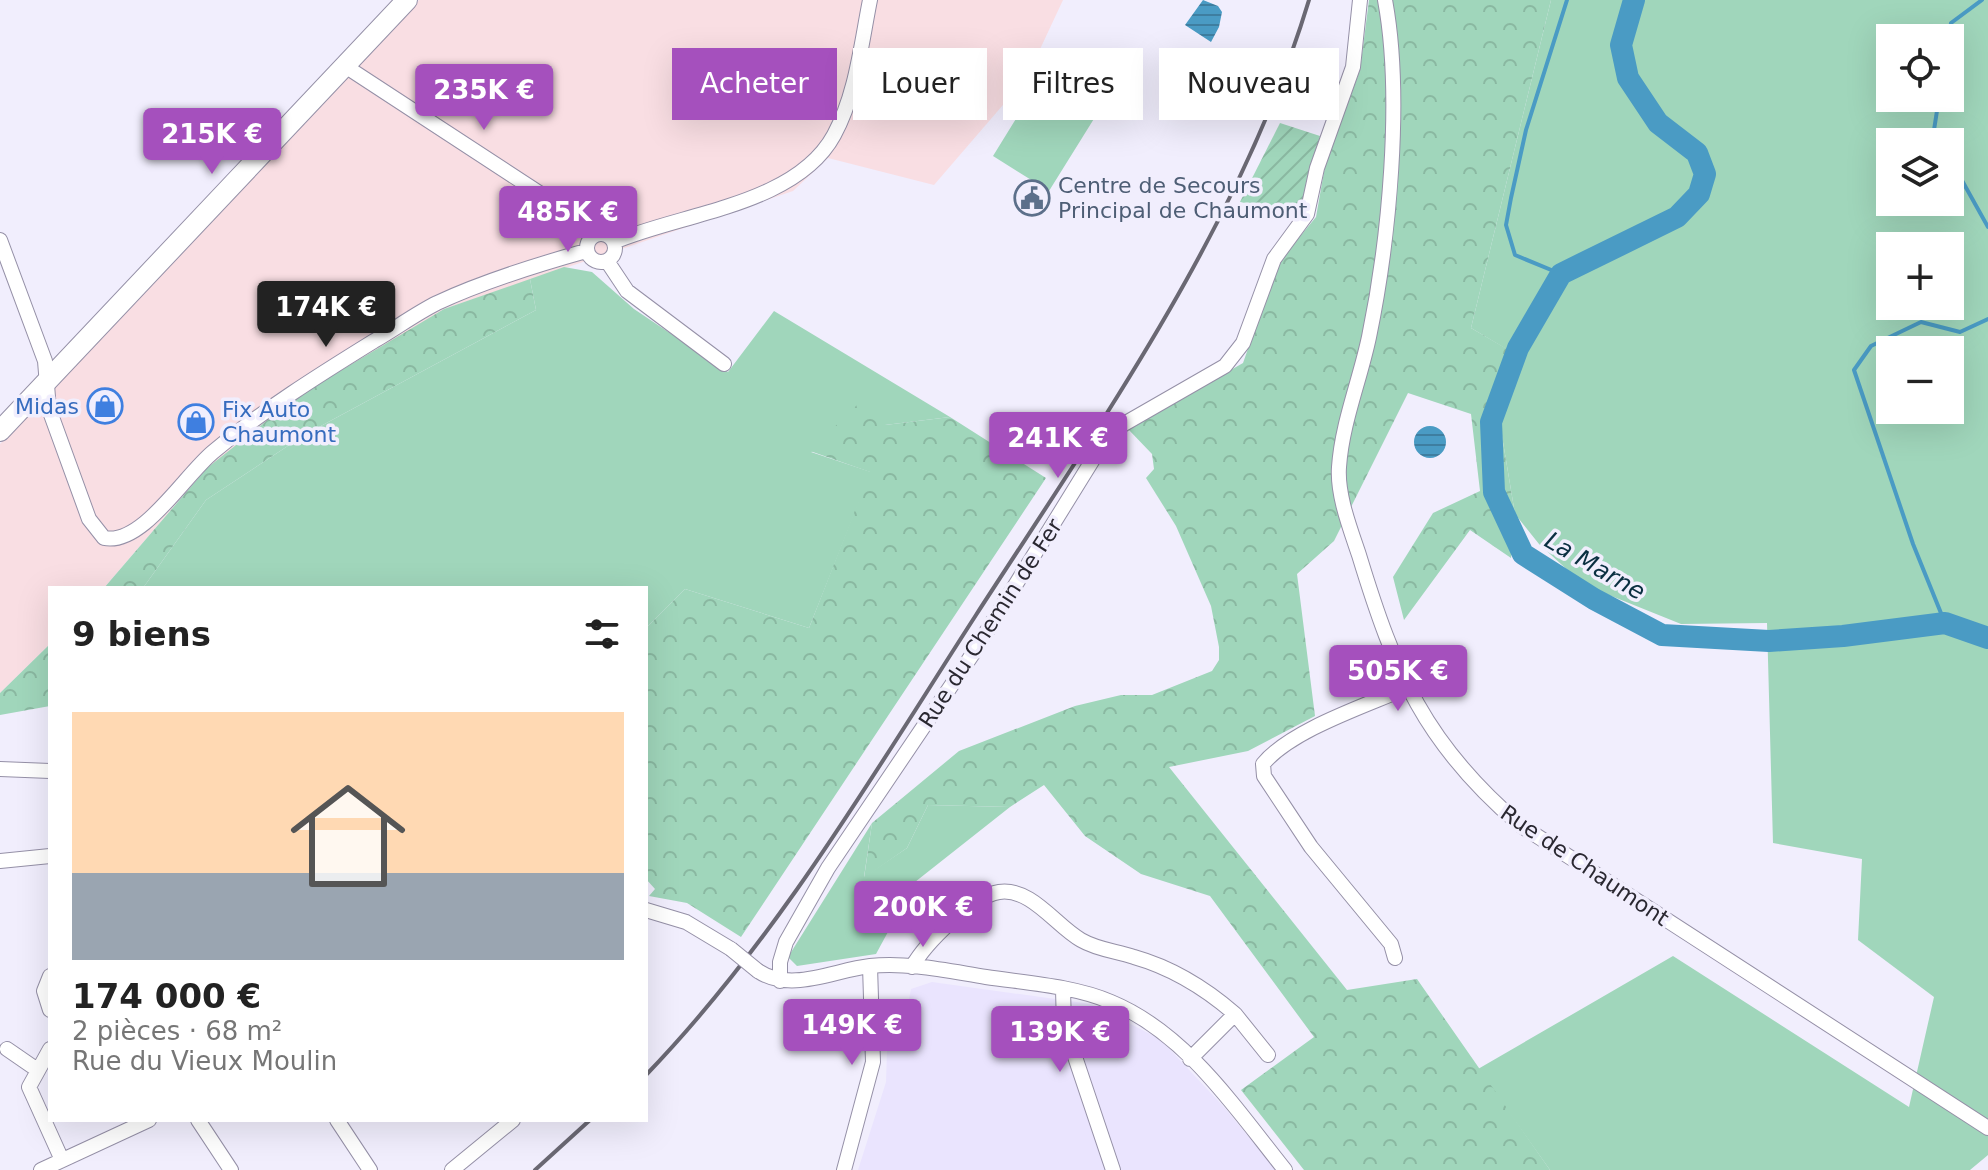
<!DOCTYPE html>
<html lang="fr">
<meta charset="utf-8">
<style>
body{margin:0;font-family:"DejaVu Sans",sans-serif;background:#f2f2f2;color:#222;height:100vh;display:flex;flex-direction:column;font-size:30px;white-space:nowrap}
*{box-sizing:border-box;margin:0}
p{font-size:26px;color:#767676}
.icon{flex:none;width:44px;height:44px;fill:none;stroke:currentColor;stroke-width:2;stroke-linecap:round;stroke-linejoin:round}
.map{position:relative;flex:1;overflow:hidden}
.sheet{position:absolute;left:48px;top:586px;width:600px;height:536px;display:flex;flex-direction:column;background:#fff;border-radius:0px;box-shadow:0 8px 32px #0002}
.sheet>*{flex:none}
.hud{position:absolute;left:672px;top:48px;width:760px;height:72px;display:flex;gap:16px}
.tools{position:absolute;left:1876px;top:24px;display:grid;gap:16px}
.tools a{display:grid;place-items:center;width:88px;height:88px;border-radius:0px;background:#fff;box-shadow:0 8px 32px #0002;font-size:40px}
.price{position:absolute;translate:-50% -68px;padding:0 18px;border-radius:8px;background:#a550bd;color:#fff;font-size:26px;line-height:52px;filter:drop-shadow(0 2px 4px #0008)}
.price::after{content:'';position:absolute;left:50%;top:48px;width:24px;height:18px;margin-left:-12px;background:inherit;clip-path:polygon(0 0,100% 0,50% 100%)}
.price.selected{background:#222;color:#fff}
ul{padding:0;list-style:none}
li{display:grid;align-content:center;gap:16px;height:424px;padding:0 24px}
li span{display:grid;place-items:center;height:248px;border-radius:0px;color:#555}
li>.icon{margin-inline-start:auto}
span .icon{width:144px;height:144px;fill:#fffc;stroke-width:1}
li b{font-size:34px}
h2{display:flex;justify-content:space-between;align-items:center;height:96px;padding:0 24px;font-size:34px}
.pill{padding:0 28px;border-radius:0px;background:#fff;box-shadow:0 8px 32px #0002;font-size:28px;line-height:72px}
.pill.selected{background:#a550bd;color:#fff}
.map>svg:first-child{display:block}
.built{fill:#eae4fe}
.industrial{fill:#f9dee3}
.green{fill:#a0d6bb;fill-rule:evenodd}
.forest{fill:url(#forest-crowns)}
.garden{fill:url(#garden-furrows)}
.water{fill:url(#water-rules)}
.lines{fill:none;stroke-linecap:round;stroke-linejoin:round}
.stream{stroke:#4a9bc4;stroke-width:4}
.river{stroke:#4a9bc4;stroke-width:22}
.street-casing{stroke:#9590a7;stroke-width:16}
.secondary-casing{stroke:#9590a7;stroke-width:22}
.street{stroke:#fff;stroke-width:14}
.secondary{stroke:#fff;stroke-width:20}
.rail{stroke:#6a6873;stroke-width:4}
.street-bridge-casing{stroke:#9590a7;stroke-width:16;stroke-linecap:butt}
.street-bridge{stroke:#fff;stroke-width:14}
.labels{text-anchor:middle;stroke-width:7;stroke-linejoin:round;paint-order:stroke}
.service-label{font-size:22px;fill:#4e5e75;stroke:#f1eefd;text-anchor:start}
.shop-label{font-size:22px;fill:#366cbe;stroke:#f1eefd;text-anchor:end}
.street-label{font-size:22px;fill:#2a2831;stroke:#f1eefd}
.water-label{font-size:24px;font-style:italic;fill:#0a2f41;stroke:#f1eefd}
</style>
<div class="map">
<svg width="1988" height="1170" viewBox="0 0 1988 1170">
<defs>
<pattern id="forest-crowns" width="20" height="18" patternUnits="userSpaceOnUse" patternTransform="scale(2)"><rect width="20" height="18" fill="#a0d6bb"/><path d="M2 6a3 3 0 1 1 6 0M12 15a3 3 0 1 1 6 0" fill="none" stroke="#8ab8a1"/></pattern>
<pattern id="garden-furrows" width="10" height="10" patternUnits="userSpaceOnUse" patternTransform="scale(2)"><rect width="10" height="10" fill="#a0d6bb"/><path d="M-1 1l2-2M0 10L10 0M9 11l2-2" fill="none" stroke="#8ab8a1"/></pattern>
<pattern id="water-rules" width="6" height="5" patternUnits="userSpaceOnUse" patternTransform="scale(2)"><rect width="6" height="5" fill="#4a9bc4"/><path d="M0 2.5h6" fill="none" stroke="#3e7ea0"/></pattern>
</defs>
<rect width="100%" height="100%" fill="#f1eefd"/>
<path class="built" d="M932,982L1091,1004L1160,1039L1224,1107L1276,1170H858L886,1082L888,1019L908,1004L911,989Z"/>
<path class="industrial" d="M419,0H1063L1027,77L934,185L828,158L793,191L444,309L207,468L104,588H50V644L0,693V444Z"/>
<path class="green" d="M1551,0H1988V1155L1970,1170H1550L1478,1069L1673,956L1909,1107L1934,997L1858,940L1862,859L1773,843L1767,623L1681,624L1584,585L1539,544L1515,514L1500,424L1525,360L1471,328ZM1890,38H1950V98H1890ZM1890,142H1950V202H1890ZM1890,246H1950V306H1890ZM1890,350H1950V410H1890Z
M1058,51L1115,85L1049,191L993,156Z
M564,267L592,272L634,309L728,372L774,311L950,417L885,425L811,452L871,472L809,628L685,589L646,628V588H143L206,500L306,434L536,310L530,279Z
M928,805L1010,807L915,882L876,954L797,966L788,957L872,823L864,877L907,848Z"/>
<path class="forest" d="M1369,0H1551L1471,328L1526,360L1500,424L1515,514L1511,558L1470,530L1404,620L1393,577L1433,513L1480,491L1471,414L1408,393L1334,541L1297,574L1315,716L1248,751L1169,767L1347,990L1417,979L1550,1170H1304L1241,1090L1314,1037L1210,896L1141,874L1085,836L1044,785L1010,807L928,805L907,848L864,878L872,823L959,751L1075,706L1121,695H1152L1212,671L1219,660V647L1211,606L1176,526L1146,478L1154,469L1152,454L1128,429L1243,363L1278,263L1316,217L1325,166L1360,70Z
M530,279L536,310L306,434L206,500L143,588H104L207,468L298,396L444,309Z
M860,402L885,425L950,417L1046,478L741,937L687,903L649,896L655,889L646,879V628L685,589L809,628L870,472L810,451Z
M50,644V706L0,715V693Z"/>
<path class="garden" d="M1280,123L1320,136L1299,214L1240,202Z"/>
<path class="water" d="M1203,0L1218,6L1222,12L1219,27L1211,42L1185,25Z
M1414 442a16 16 0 1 1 32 0a16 16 0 1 1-32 0Z"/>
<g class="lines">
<path class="stream" d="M1949,38L1951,23L1982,0
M1939,98L1934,130L1940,142
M1950,159L1988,227
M1561,274L1515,255L1506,225L1511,198L1526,130L1567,0
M1945,623L1913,544L1854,370L1871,346L1921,322L1960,332L1988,319"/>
<path class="river" d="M1634,0L1621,45L1628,78L1658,123L1697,153L1705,174L1699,194L1677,217L1561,274L1518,348L1491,422L1494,492L1523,554L1594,599L1662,635L1769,641L1843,636L1945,623L1988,638"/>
<defs>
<path id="street" d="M1385,0C1403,97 1389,241 1369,337C1360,380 1342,423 1339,467C1337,495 1350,528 1359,555C1395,673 1425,744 1520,825L1988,1128
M345,66L576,217L592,236
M587 248a14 14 0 1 1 28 0a14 14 0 1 1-28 0Z
M0,240L45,361L49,409L89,519L104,538C142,546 184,476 213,452C263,410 319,375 374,341C395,329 415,314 437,303C484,281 536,265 586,251
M614,242C682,213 796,205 834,135C856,95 861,45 870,0
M607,261L627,291L724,364
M0,769L50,771
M0,861L50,856
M646,910L686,922L731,949
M1395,958L1391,944L1311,847L1264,776L1263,764C1291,730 1365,706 1406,688
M912,967C925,944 972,896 999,892C1031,887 1056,926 1081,940C1098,950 1117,951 1134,957C1173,968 1205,988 1235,1014L1190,1059
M758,971C791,993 834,970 870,966C908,962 948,971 986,977C1026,983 1074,986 1111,1002C1186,1033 1236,1109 1285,1170
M50,976L44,991L50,1010
M780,981V962L786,942L828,868L974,652L1105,440L1124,424L1225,366L1243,343L1274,259L1307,214L1317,168L1353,67L1360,0
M1063,990L1064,1024L1113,1170
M1235,1014L1268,1055
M7,1049L36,1069
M50,1049L29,1087L62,1160
M198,1120L231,1170
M337,1120L370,1170
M41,1170L149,1120
M452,1170L513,1120
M844,1170L873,1062L870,966"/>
<path id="secondary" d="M0,431L407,0"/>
</defs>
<use href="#street" class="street-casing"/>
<use href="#secondary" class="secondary-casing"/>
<use href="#street" class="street"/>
<use href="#secondary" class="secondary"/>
<path class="rail" d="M646,1075C778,938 874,773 976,615C1102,420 1241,225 1309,0
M535,1170L590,1120"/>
<defs>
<path id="street-bridge" d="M731,949L758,971"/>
</defs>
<use href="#street-bridge" class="street-bridge-casing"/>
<use href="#street-bridge" class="street-bridge"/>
</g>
<defs>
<symbol id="civic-ring" viewBox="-11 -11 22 22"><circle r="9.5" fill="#f1eefd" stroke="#5c6f8a" stroke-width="1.5"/><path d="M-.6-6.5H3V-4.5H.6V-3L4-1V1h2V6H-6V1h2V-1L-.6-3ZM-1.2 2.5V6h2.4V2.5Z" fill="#5c6f8a"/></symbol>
<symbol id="shop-ring" viewBox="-11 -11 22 22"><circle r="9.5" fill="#f1eefd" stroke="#3f7fe0" stroke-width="1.5"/><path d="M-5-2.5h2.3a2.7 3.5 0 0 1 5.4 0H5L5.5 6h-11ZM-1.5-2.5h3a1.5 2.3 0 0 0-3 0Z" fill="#3f7fe0"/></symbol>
</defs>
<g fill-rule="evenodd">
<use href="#civic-ring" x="1012" y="178" width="40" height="40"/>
<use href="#shop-ring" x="85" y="386" width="40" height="40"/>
<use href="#shop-ring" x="176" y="402" width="40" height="40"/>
</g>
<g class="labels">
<g class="service-label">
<text x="1058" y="193">Centre de Secours<tspan x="1058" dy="25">Principal de Chaumont</tspan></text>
</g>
<g class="shop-label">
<text x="79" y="414">Midas</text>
<text x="222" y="417" text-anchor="start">Fix Auto<tspan x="222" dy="25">Chaumont</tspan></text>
</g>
<g class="street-label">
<text transform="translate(990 623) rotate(-57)" y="8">Rue du Chemin de Fer</text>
<text transform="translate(1585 865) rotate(34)" y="8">Rue de Chaumont</text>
</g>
<g class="water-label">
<text transform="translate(1595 566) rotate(30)" y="8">La Marne</text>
</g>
</g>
</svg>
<div class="tools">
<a><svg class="icon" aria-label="locate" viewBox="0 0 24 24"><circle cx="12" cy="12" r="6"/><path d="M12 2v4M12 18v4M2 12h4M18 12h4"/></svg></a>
<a><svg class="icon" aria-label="layers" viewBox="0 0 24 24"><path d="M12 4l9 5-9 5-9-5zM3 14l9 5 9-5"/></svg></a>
<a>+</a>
<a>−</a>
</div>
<b class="price" style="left:484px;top:132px">235K €</b>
<b class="price" style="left:212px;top:176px">215K €</b>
<b class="price" style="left:568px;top:254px">485K €</b>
<b class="price selected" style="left:326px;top:349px">174K €</b>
<b class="price" style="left:1058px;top:480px">241K €</b>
<b class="price" style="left:1398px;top:713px">505K €</b>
<b class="price" style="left:923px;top:949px">200K €</b>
<b class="price" style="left:852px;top:1067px">149K €</b>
<b class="price" style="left:1060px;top:1074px">139K €</b>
<div class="hud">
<a class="pill selected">Acheter</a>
<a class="pill">Louer</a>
<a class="pill">Filtres</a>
<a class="pill">Nouveau</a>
</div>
<section class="sheet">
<h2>9 biens<svg class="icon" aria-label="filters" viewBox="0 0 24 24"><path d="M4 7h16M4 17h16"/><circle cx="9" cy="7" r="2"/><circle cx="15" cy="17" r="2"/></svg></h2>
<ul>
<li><span style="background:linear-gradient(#ffd9b3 65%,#9aa5b1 0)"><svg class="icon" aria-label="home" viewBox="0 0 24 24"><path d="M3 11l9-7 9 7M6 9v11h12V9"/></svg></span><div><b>174 000 €</b><p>2 pièces · 68 m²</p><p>Rue du Vieux Moulin</p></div></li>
</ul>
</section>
</div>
